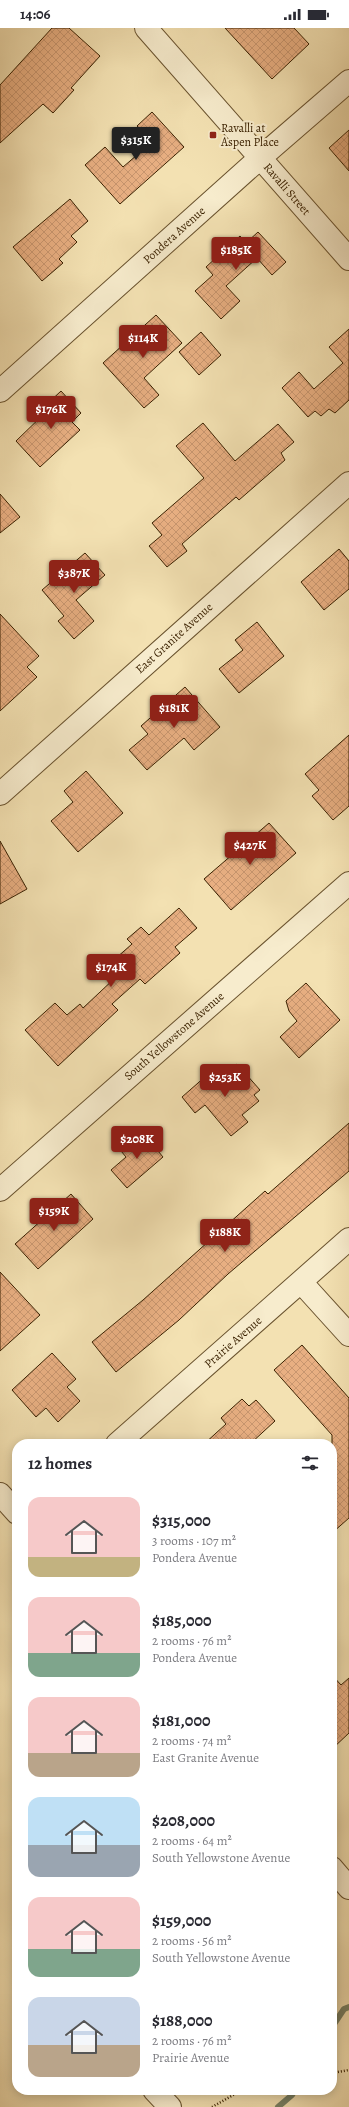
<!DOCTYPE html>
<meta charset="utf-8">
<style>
body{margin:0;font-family:Alegreya,serif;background:#f7f7f7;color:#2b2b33;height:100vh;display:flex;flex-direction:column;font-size:15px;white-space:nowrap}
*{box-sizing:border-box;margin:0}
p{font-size:13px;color:#7c7c81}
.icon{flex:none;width:22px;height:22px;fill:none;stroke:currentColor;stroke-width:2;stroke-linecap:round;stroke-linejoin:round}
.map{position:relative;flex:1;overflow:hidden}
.sheet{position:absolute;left:12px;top:1411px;width:325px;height:656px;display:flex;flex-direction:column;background:#fff;border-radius:16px;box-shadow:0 2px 10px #0003}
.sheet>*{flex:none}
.price{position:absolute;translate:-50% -34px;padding:0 9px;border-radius:4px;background:#8f2418;color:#fff;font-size:13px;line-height:26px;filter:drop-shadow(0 1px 2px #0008)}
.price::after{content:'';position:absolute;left:50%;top:24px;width:12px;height:9px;margin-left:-6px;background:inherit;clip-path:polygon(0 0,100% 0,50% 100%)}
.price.selected{background:#222;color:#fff}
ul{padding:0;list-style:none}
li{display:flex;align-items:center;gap:12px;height:100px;padding:0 16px}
li span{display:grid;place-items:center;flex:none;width:112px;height:80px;border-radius:12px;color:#555}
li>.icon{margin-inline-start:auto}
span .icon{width:48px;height:48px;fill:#fffc;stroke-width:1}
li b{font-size:17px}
h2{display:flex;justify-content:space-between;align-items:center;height:48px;padding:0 16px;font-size:17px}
.status{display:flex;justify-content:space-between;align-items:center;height:28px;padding:0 20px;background:#fff;direction:ltr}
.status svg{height:11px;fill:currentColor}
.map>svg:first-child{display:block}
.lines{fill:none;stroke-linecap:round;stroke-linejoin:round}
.stream{stroke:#768065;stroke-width:6}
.building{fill:url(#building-cross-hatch);stroke:#3b2202}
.minor-casing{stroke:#69522e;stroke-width:24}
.path{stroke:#3b2202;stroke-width:2.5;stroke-dasharray:1 2;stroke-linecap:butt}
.minor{stroke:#f7eccd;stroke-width:22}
.poi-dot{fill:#8f2418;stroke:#f7eccd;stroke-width:1.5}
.labels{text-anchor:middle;stroke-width:4;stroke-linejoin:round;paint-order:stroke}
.poi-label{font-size:12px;fill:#3b2202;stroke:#f7eccd;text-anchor:start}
.street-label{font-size:12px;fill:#3b2202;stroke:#f7eccd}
</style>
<div class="status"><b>14:06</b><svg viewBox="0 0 49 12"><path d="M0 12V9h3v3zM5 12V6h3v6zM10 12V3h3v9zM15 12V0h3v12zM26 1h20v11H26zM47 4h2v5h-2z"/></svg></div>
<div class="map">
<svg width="349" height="2079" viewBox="0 0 349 2079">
<defs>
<pattern id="building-cross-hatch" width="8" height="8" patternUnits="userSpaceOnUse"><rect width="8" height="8" fill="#e8af82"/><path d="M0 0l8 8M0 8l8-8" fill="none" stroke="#c8966f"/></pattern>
</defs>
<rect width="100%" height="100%" fill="#f3e1b2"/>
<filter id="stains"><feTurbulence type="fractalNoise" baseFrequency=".005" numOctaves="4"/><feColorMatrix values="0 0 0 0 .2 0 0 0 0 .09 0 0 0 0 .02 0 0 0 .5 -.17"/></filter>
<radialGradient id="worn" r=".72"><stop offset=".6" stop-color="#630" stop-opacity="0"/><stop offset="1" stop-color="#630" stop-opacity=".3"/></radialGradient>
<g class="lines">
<path class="stream" d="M332,1999L344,1981L349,1979
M278,2079L292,2067L295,2062"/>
</g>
<path class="building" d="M52,0H69L100,28L71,60L74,62L53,85L43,76L0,115V57Z
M225,0H294L309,16L272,51Z
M152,84L184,119L120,176L85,137L105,119L123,139L152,114L137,98Z
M349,102V143L329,120Z
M70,171L88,193L71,208L77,214L59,231L63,235L42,253L13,219Z
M258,204L286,234L272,247L257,230L226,258L240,273L221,291L195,263L213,247L206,239L240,208L246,215Z
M156,287L182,315L144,350L159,367L144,380L103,335Z
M349,301V372L335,385L329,381L321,388L315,383L308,389L282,360L299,344L314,361L343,335L329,319Z
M201,304L221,327L199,347L179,324Z
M61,363L81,385L72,394L80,402L40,439L16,413L47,383L44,379Z
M203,395L235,433L278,396L294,414L281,425L285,432L239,472L236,469L182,516L187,523L167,539L149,518L162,507L152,495L204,450L176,418Z
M0,466L20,489L0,505Z
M339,521L349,533V561L324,582L301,554Z
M85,525L105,547L76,572L94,593L74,611L58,593L64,588L42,562Z
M0,586L39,628L27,639L37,649L0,683Z
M257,594L284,628L239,665L219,641L243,622L235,612Z
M185,659L220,699L194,722L184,710L147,742L129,722L148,706L141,698Z
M349,707V778L333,792L312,768L319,762L305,746Z
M86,743L123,785L78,824L51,793L73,774L64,763Z
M269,795L296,825L231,882L204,851Z
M0,813L27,861L0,876Z
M179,880L197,900L175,919L180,925L145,956L140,951L112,976L118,982L58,1038L25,1002L55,975L67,987L80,976L83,980L116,949L107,938L132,916L127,911L141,899L149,907Z
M306,955L340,992L299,1030L280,1009L297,993L289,983L286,973Z
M237,1036L260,1062L254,1067L259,1073L242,1087L248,1094L231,1108L205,1077L195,1085L182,1069L206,1048L213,1056Z
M349,1095V1143L228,1246L179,1292L116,1344L92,1314L143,1272L265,1163L268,1166Z
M143,1105L163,1129L127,1160L111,1142L126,1129L121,1123Z
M71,1166L93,1191L38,1241L15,1216Z
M0,1244L40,1287L0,1323Z
M302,1317L349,1370V1490L332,1505V1407L274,1342Z
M52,1325L76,1351L67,1359L80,1373L58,1394L46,1380L36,1389L12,1362Z
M242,1371L249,1378L256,1372L275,1393L250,1416H204L226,1396L221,1390Z
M332,1647L341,1657L349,1650V1705L332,1721Z"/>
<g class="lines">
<defs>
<path id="minor" d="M146,0L349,231
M0,363L260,130L349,53
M0,766L349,455
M0,1162L349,855
M301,1254L349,1307
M117,1416L349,1211
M0,1466L17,1485
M332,1840L349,1860
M154,2062L170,2079"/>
</defs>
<use href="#minor" class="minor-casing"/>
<path class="path" d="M332,2045L349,2042
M212,2079L242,2062"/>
<use href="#minor" class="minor"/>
</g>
<rect class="poi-dot" x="209" y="103" width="8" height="8" rx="2"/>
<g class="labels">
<g class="poi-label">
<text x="221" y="104">Ravalli at<tspan x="221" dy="14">Aspen Place</tspan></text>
</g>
<g class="street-label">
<text transform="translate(287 161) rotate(49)" y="4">Ravalli Street</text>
<text transform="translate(174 207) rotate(-42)" y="4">Pondera Avenue</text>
<text transform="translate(174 610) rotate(-42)" y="4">East Granite Avenue</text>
<text transform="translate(174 1008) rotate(-41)" y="4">South Yellowstone Avenue</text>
<text transform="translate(233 1314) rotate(-41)" y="4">Prairie Avenue</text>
</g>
</g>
<rect width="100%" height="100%" filter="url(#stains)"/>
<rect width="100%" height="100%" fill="url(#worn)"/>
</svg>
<b class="price selected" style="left:136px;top:133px">$315K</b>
<b class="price" style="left:236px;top:243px">$185K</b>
<b class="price" style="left:143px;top:331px">$114K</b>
<b class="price" style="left:51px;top:402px">$176K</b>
<b class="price" style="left:74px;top:566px">$387K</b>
<b class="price" style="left:174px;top:701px">$181K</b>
<b class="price" style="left:250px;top:838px">$427K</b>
<b class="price" style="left:111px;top:960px">$174K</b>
<b class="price" style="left:225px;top:1070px">$253K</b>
<b class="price" style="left:137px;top:1132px">$208K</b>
<b class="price" style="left:54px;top:1204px">$159K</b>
<b class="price" style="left:225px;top:1225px">$188K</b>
<section class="sheet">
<h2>12 homes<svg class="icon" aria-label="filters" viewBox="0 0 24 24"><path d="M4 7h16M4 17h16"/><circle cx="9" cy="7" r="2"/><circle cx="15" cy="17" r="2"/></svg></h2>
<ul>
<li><span style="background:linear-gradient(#f6c9c9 75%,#c2b280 0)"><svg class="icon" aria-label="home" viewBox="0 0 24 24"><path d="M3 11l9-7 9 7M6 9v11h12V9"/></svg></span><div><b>$315,000</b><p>3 rooms · 107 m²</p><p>Pondera Avenue</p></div></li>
<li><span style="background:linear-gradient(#f6c9c9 70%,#7fa58c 0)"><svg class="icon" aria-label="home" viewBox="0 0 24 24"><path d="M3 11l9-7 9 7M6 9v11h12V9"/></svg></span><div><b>$185,000</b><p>2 rooms · 76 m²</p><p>Pondera Avenue</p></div></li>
<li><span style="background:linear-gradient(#f6c9c9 70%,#b9a48a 0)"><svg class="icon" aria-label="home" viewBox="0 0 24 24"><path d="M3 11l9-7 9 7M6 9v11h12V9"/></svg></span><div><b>$181,000</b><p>2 rooms · 74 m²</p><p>East Granite Avenue</p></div></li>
<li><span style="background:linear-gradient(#bfe0f5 60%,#9aa5b1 0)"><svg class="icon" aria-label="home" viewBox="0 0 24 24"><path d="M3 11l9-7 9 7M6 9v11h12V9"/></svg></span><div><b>$208,000</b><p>2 rooms · 64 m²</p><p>South Yellowstone Avenue</p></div></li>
<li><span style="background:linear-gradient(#f6c9c9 65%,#7fa58c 0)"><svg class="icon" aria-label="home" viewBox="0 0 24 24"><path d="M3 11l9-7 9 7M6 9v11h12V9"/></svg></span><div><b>$159,000</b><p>2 rooms · 56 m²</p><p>South Yellowstone Avenue</p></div></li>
<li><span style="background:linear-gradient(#c9d6e8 60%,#b9a48a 0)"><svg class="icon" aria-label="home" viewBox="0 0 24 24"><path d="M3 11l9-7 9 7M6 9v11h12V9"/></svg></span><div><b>$188,000</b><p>2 rooms · 76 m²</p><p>Prairie Avenue</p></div></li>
</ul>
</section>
</div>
